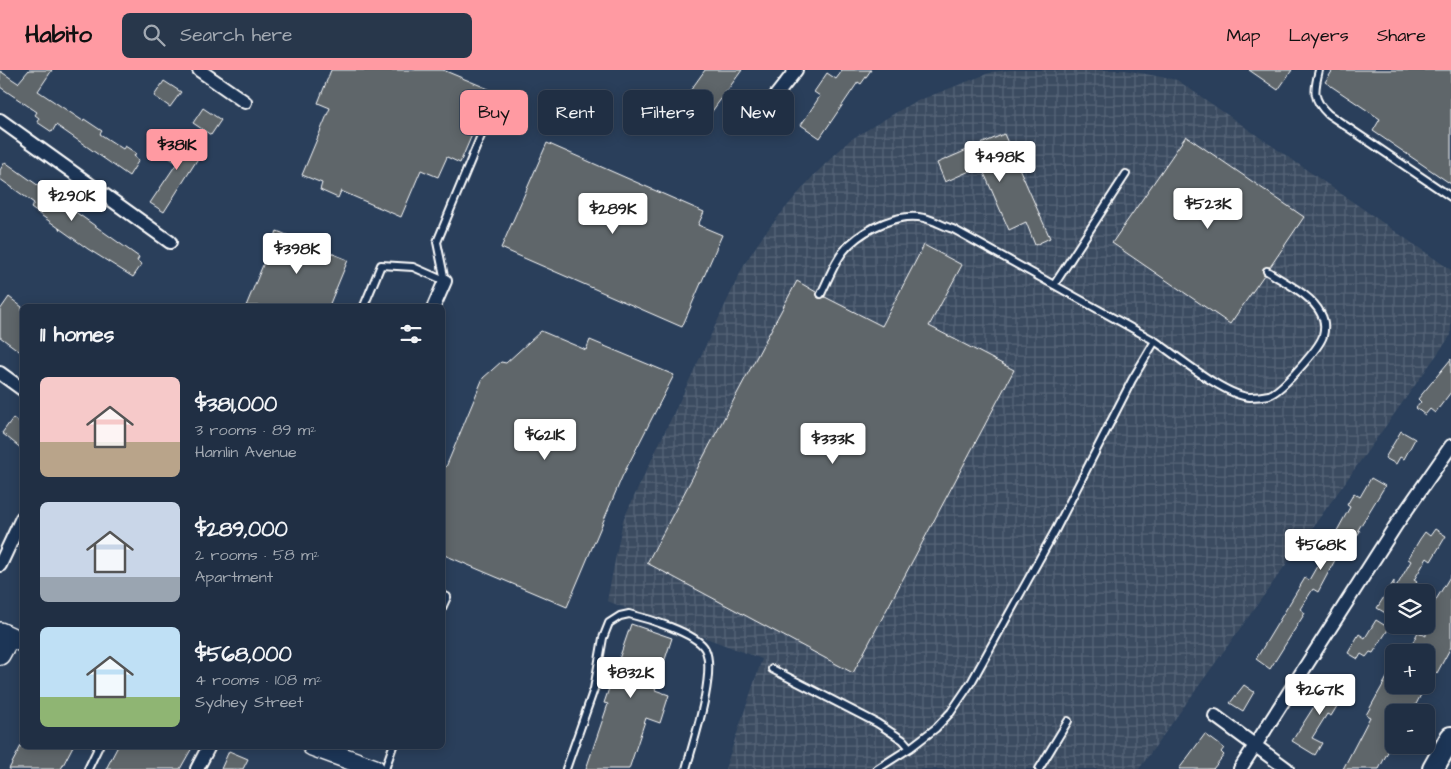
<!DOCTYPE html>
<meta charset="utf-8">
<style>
body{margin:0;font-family:"Architects Daughter",sans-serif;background:#28374b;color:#f1f3f6;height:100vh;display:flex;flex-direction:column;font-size:19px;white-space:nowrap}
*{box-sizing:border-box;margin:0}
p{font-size:16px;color:#a2a9b2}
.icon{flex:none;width:28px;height:28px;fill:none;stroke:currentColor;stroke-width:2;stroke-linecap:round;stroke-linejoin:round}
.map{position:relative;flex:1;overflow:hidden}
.side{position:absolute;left:20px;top:234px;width:425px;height:445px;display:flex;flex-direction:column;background:#202f44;border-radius:8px;box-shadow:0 2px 12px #0003,0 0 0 1px #3d4a5d}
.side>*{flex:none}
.top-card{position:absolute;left:460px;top:20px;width:475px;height:45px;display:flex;gap:10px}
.fabs{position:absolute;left:1385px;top:514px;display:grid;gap:10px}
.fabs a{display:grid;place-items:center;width:50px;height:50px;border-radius:8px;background:#202f44;box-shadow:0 2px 12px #0003,0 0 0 1px #3d4a5d;font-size:25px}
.price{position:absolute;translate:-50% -42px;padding:0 11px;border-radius:5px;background:#fff;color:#222;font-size:16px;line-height:32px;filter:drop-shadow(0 1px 2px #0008)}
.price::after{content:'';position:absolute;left:50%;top:30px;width:15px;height:11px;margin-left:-8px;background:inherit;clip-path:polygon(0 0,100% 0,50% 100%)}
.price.on{background:#ff9aa2;color:#111}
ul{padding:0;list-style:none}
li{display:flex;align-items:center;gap:15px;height:125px;padding:0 20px}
li span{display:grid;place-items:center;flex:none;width:140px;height:100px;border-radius:8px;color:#555}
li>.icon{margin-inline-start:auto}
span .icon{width:60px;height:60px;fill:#fffc;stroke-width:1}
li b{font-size:21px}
h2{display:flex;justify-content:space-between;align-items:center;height:60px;padding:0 20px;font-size:21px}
.pill{padding:0 18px;border-radius:8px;background:#202f44;box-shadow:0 2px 12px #0003,0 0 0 1px #3d4a5d;font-size:18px;line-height:45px}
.pill.on{background:#ff9aa2;color:#111}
header{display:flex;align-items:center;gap:30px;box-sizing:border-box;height:70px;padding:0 25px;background:#ff9aa2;color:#111}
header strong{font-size:24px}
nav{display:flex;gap:28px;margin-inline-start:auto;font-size:18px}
.search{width:350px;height:45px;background:#28374b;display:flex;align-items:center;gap:12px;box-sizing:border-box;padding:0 18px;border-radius:8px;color:#a2a9b2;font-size:19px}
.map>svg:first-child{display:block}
.industrial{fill:url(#industrial-grid)}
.building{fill:#5e666b;stroke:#fff}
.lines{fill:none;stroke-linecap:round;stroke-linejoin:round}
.lane-casing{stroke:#fff;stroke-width:10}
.street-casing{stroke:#fff;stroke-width:16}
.secondary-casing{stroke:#fff;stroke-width:22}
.primary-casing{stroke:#fff;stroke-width:24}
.lane{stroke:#1d3557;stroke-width:6}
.street{stroke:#1d3557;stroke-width:12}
.secondary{stroke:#1d3557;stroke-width:19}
.primary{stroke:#1d3557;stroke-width:20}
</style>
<header>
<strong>Habito</strong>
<div class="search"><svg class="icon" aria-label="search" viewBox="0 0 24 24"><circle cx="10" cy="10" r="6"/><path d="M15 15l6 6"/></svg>Search here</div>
<nav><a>Map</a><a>Layers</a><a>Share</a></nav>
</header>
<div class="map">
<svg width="1451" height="699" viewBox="0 0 1451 699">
<defs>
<pattern id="industrial-grid" width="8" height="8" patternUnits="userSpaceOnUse" patternTransform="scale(1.25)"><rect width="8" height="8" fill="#3a4b60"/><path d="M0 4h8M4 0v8" fill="none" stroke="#586678"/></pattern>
</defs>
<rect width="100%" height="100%" fill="#2a3f5b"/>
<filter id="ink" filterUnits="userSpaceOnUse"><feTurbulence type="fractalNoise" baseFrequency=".02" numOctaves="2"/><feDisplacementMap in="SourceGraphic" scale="10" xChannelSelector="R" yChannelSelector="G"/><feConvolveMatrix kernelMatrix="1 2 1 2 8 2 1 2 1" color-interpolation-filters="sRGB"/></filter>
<g filter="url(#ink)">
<path class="industrial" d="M1010,0H1125L1177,10L1451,200V265L1139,699H725L762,589L607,531L623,450L745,193L765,163L788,135L814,105L850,70L912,33L992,2Z"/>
<path class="building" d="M29,0H52L38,21L83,51L84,49L102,61L100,64L123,79L125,76L136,83L134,86L139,90L129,106L56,55L52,62L37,52L39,48L35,45L37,42L0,17V1L18,13Z
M331,0H443L491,20L460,93L447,87L438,107L421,100L401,147L341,121L338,128L320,120L322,113L302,105L330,38L318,33Z
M705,0H742L705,51L680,35Z
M840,0H871L861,14L858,12L820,68L801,55L820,26L814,22L827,3L836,9L842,1Z
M1249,0H1292L1278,20Z
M1333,0H1451V114L1373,61L1380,49L1325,12Z
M164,11L181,22L170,37L154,26Z
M203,38L221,50L211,65L193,53Z
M1004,64L1050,168L1035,175L1026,152L1009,160L981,96L945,112L937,93Z
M1186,66L1304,147L1270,197L1263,198L1264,205L1230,254L1112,173Z
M183,68L204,79L164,142L150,133L177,93L165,85L176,69L180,72Z
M547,73L704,142L698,155L722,165L682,257L501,178Z
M5,92L139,187L137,191L142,194L133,207L88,179L31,138L34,133L0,109V100Z
M277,161L348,190L329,236H246Z
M924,175L962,195L929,256L1014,300L853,603L647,493L797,211L816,222L818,228L825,227L882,256Z
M9,227L22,237V283L0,267V240Z
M541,261L586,280L590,270L674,305L622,407L567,537L442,484V395L446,397L483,308L501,292L506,293Z
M1451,289V322L1435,343L1430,339L1425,345L1416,338L1421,332L1418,329Z
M13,348L22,355V379L2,363Z
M1401,361L1415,369L1404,389L1400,387L1396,394L1385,388Z
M1371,408L1385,416L1358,460L1360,461L1349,479L1343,475L1318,522L1313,519L1300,539L1305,543L1270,599L1256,589L1305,508L1309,510L1327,479L1350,437L1347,435L1354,423L1360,427Z
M1435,459L1446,466L1431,491L1427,488L1414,510L1417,512L1410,522H1394V548L1377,538L1394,511V521L1411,491L1408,489L1420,469L1425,462L1430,466Z
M1451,505V577L1437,603L1426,597V582H1408L1418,562L1426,566V546Z
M1376,550L1389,558L1373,583L1370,582L1366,587L1361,584L1358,589L1348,583L1359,564L1365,568Z
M631,554L672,568L655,620L669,625L660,653L646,648L629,699H586L608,634L604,633Z
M1394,595V615H1426L1412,642H1394V670L1379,699H1343L1370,647L1366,645Z
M1338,608L1350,615L1331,646L1327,644L1312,668L1322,673L1315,685L1292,671L1329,613L1334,616Z
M1244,615L1254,622L1243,641L1230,633Z
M1205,664L1224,678L1221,682L1224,685L1213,699H1179Z
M21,676H73L61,699H9Z
M118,676H193L180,699H106Z
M229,681L248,689L243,699H221Z"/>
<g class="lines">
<defs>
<path id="lane" d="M1319,0C1314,20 1312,29 1328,44L1451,127
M445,211L437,172L492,39
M1054,215L1126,104
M821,224C829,208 836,187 850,174C867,158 900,142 924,148C934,150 943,156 953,159L1155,271L1132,310L1056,459L972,611L951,642L936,658L910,678L877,699
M364,236L381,195L413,197L445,211
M1155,271C1177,286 1225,326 1250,327C1255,327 1264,326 1269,325C1282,321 1319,278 1323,266C1325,258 1325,251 1321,244C1311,224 1285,213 1267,201
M442,525L447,527L442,538
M772,599L877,653L903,670L910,678
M88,699L99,676
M385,699L393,676
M566,699L594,619L603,568L609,553L620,546L629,544C646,548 697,563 705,579C717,602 693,673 686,699
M1039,699L1068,651"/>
<path id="street" d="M199,0L245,32
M0,50L170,172
M756,51L796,0
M434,236L445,211
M0,303L22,319
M0,495L22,448
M1215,646L1287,699
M197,699L209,676
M1240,699L1396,455L1451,376"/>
<path id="secondary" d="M0,562L22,572
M0,585L10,567
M312,676L375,699"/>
<path id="primary" d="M1433,699L1451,667"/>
</defs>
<use href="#lane" class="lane-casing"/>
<use href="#street" class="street-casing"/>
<use href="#secondary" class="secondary-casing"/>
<use href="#primary" class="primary-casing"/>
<use href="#lane" class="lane"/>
<use href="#street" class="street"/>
<use href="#secondary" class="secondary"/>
<use href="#primary" class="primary"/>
</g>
</g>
</svg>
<div class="fabs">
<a><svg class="icon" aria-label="layers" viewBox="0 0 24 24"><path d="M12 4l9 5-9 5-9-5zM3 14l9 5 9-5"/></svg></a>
<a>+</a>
<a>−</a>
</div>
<b class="price on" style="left:177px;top:101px">$381K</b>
<b class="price" style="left:1000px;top:113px">$498K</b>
<b class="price" style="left:72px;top:152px">$290K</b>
<b class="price" style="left:1208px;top:160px">$523K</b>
<b class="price" style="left:613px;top:165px">$289K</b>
<b class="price" style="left:297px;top:205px">$398K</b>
<b class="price" style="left:545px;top:391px">$621K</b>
<b class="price" style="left:833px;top:395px">$333K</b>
<b class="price" style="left:1321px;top:501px">$568K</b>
<b class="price" style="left:631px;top:629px">$832K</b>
<b class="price" style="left:1320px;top:646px">$267K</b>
<div class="top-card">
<a class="pill on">Buy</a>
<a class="pill">Rent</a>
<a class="pill">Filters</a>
<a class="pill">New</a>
</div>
<section class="side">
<h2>11 homes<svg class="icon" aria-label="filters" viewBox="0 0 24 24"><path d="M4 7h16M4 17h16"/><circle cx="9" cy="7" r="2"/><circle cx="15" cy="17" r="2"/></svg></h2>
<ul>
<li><span style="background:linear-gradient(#f6c9c9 65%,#b9a48a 0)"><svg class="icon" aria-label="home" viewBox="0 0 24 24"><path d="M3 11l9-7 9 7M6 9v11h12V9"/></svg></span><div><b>$381,000</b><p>3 rooms · 89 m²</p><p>Hamlin Avenue</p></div></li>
<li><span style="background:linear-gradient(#c9d6e8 75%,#9aa5b1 0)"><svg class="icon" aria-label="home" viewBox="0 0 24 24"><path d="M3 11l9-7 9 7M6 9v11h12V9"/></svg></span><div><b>$289,000</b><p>2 rooms · 58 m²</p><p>Apartment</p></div></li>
<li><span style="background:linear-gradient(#bfe0f5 70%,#8fb573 0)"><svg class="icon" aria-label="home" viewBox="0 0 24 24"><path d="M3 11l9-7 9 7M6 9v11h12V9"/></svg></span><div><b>$568,000</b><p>4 rooms · 108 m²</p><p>Sydney Street</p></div></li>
</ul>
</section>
</div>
